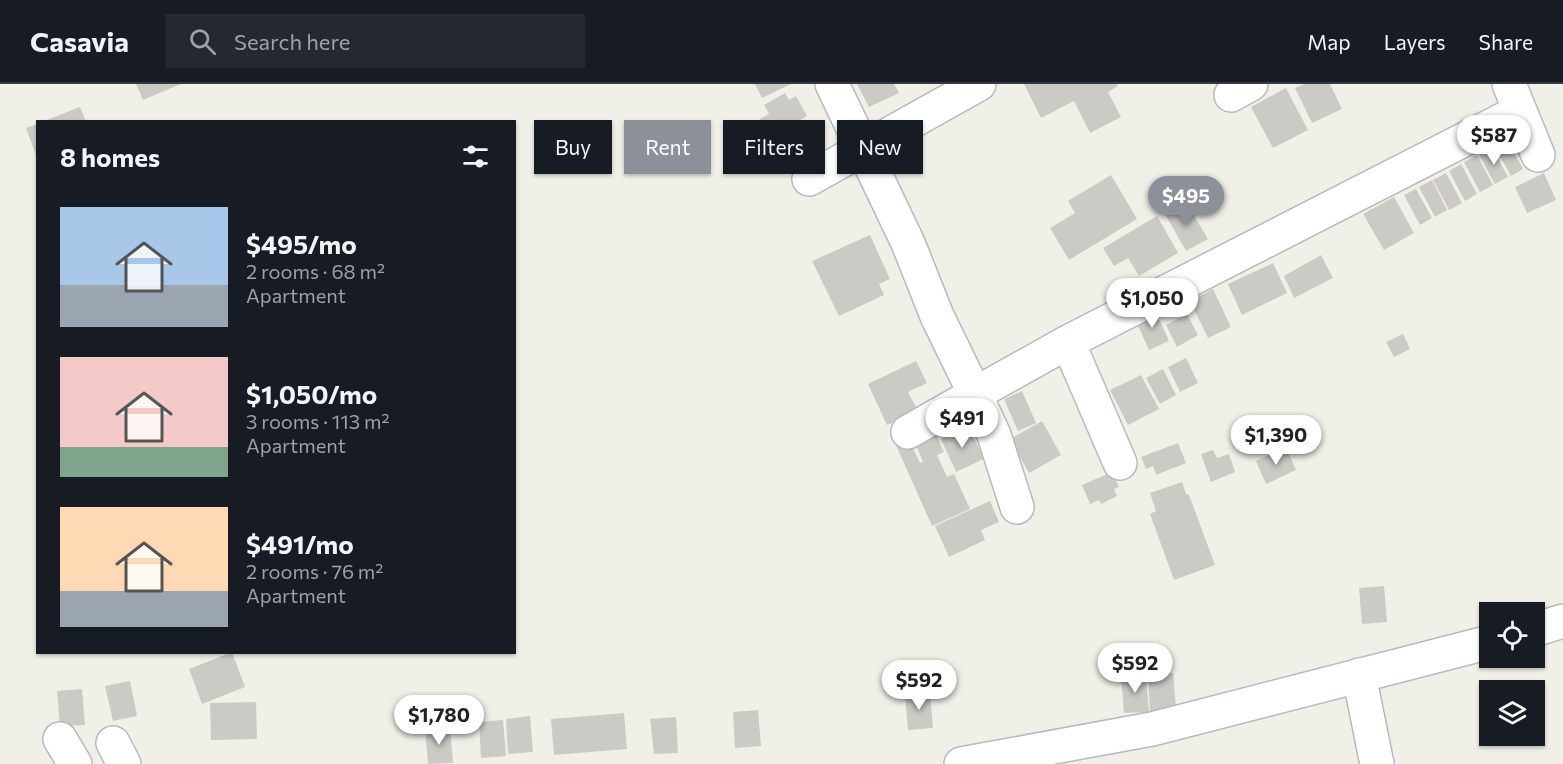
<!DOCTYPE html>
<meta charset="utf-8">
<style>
body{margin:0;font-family:Commissioner,sans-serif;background:#242831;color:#f1f3f6;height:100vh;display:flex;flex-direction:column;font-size:22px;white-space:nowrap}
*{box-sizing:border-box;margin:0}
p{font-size:20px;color:#9ea1a6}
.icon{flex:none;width:33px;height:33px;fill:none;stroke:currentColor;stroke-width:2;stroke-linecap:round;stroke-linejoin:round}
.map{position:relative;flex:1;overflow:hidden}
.details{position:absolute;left:36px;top:36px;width:480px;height:534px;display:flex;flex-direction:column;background:#171b24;border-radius:0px;box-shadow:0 2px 4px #0004}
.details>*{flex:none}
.guide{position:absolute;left:534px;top:36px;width:570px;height:54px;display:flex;gap:12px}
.controls{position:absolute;left:1479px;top:518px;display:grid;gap:12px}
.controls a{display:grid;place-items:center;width:66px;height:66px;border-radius:0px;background:#171b24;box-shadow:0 2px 4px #0004;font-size:30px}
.price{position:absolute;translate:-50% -51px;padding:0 14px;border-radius:21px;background:#fff;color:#222;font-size:20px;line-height:39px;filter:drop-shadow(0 2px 3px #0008)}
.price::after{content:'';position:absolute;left:50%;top:36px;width:18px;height:14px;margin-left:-9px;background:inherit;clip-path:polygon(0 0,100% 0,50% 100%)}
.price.selected{background:#8c9099;color:#fff}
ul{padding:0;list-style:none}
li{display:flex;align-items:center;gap:18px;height:150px;padding:0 24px}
li span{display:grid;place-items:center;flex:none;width:168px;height:120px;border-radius:0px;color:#555}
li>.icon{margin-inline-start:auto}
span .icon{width:72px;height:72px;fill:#fffc;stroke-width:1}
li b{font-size:26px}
h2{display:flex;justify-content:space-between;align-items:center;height:72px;padding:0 24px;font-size:26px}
.pill{padding:0 21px;border-radius:0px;background:#171b24;box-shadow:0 2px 4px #0004;font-size:21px;line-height:54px}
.pill.selected{background:#8c9099;color:#fff}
header{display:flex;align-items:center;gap:36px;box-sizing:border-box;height:84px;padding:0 30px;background:#171b24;border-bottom:2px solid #363941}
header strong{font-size:28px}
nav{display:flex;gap:33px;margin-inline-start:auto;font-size:21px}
.search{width:420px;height:54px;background:#242831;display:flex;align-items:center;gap:15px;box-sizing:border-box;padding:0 21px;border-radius:0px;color:#9ea1a6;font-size:22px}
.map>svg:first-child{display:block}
.building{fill:#cccac5}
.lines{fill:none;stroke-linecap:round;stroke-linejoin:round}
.minor-casing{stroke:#b8b9be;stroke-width:36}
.minor{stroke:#fff;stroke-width:33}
</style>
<header>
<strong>Casavia</strong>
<div class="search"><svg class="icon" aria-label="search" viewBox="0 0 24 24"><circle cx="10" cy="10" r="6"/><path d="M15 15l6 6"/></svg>Search here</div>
<nav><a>Map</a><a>Layers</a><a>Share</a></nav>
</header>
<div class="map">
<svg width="1563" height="680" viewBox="0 0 1563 680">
<rect width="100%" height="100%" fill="#f1f0e8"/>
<path class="building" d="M136,0H181L143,16Z
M755,0H791L762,14Z
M857,0H894L899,9L869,23Z
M1024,0H1117L1118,2L1108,8L1121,33L1090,49L1074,17L1041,34Z
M1305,0H1330L1342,25L1312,39L1295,4Z
M1286,4L1308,46L1273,64L1251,23Z
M785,9L789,16L796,12L807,32L770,54L760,35L769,30L764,21Z
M80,23L86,38H44V37Z
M38,40V74H37L26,44Z
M802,41L807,52L812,49L820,65L785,85L774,57Z
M1507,56L1523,85L1511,92L1495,63Z
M1492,64L1508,93L1495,100L1479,71Z
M1477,71L1493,101L1480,108L1464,78Z
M1461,80L1477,110L1465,117L1449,87Z
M1446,89L1462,119L1449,126L1433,96Z
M1544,89L1556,116L1527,129L1515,103Z
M1111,91L1137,135L1069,176L1050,144L1075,129L1068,117Z
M1432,96L1447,126L1435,133L1419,103Z
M1416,105L1432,134L1420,141L1404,111Z
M1394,113L1414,149L1384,166L1363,130Z
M1186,118L1208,155L1186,167L1165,130Z
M1157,132L1178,169L1139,192L1128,174L1114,182L1103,164Z
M870,151L890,195L879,200L884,211L839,232L812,177Z
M1321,171L1333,194L1294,214L1284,192Z
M1273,179L1287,209L1242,231L1228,200Z
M1213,205L1231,243L1208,254L1190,217Z
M1154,224L1169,257L1149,266L1134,233Z
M1187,230L1198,251L1177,263L1166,241Z
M1403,250L1410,265L1394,273L1386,258Z
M1186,274L1198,299L1180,308L1168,283Z
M916,277L927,299L908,308L918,327L887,341L868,300Z
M1163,285L1176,311L1160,320L1146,294Z
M1141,291L1159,325L1128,341L1110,306Z
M1022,307L1036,339L1018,347L1004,315Z
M1042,337L1061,371L1029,389L1010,355Z
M968,342L984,375L956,388L941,355Z
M932,343L944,368L937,371L947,393L954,390L970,425L932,442L895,359L908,353L920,379L923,378L912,351Z
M1178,359L1186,379L1156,391L1153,382L1146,385L1141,373Z
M1286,363L1296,386L1266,400L1256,377Z
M1213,366L1217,374L1229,370L1235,388L1211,398L1201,370Z
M1112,388L1119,403L1114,405L1117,412L1101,420L1099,416L1090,420L1082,401Z
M1182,398L1186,410L1189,411L1215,481L1174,496L1150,430L1156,427L1150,409Z
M990,417L999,438L981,446L985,456L949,473L935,442Z
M1384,502L1387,538L1362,540L1359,504Z
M232,568L245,603L202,620L189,585Z
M1173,589L1176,625L1150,627L1148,591Z
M1146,592L1149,628L1124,629L1121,593Z
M130,597L137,632L113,637L105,602Z
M82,605L85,641L60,642L57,607Z
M930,608L933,644L908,646L905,610Z
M256,618L257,655L211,656L210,619Z
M758,626L761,662L735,664L733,628Z
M624,629L627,665L554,671L551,635Z
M530,632L533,668L508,670L506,635Z
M676,633L678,669L654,670L650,635Z
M503,636L506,672L481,674L479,638Z
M450,643L453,679L428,680L425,645Z"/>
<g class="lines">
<defs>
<path id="minor" d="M832,0L908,159L937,232L975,310L908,348
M1231,11L1251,0
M1520,27L1538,71
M809,95L979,0
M1068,258L1120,379
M1017,423L994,351L975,310L1068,258L1520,27L1509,0
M1534,546L1563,537
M1359,591L1377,680
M60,655L75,680
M113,659L124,680
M961,680L1152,645L1490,558"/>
</defs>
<use href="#minor" class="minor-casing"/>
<use href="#minor" class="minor"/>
</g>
</svg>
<div class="controls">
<a><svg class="icon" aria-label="locate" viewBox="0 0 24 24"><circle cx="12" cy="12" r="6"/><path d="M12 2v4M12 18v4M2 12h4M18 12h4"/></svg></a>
<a><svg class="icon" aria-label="layers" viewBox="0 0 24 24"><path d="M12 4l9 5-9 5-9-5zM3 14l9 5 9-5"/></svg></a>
</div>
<b class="price" style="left:1494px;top:82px">$587</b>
<b class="price selected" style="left:1186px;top:143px">$495</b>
<b class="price" style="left:1152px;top:245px">$1,050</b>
<b class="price" style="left:962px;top:365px">$491</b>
<b class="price" style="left:1276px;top:382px">$1,390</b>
<b class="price" style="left:1135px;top:610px">$592</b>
<b class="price" style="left:919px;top:627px">$592</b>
<b class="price" style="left:439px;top:662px">$1,780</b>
<div class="guide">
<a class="pill">Buy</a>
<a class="pill selected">Rent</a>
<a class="pill">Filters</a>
<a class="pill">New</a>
</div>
<section class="details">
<h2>8 homes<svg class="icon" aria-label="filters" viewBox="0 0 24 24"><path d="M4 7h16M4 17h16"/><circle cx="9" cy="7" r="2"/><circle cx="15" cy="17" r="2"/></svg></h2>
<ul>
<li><span style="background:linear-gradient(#a9c7e8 65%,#9aa5b1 0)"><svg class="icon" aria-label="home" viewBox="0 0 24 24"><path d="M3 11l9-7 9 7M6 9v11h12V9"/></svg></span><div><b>$495/mo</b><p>2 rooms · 68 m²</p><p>Apartment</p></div></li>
<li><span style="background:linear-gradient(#f6c9c9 75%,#7fa58c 0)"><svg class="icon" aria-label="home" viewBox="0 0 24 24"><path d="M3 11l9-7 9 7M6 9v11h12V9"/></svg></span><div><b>$1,050/mo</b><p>3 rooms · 113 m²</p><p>Apartment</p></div></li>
<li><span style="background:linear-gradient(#ffd9b3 70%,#9aa5b1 0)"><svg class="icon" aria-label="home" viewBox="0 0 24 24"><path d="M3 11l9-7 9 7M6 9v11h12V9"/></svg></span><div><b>$491/mo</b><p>2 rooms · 76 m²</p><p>Apartment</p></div></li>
</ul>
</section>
</div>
